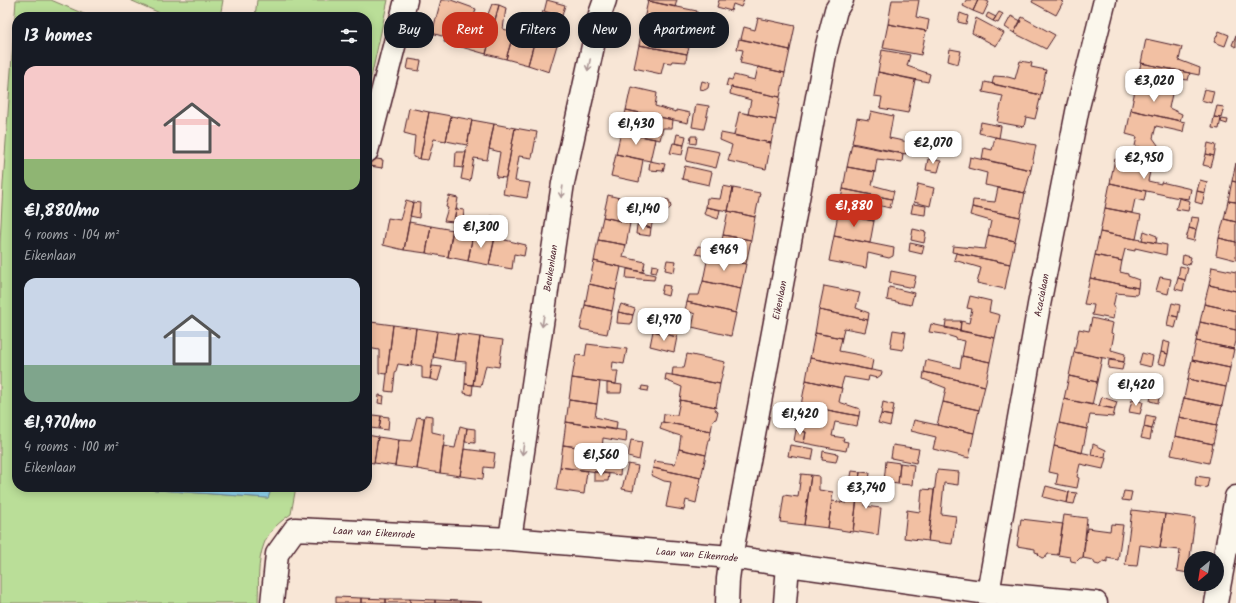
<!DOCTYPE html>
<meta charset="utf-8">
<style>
body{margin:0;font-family:Kalam,sans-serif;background:#242831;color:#f1f3f6;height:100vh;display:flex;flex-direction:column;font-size:15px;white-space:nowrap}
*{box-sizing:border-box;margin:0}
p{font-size:13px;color:#9ea1a6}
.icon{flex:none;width:22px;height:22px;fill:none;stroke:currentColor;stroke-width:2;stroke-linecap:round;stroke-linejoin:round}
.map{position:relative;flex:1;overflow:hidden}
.sheet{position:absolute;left:12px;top:12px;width:360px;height:480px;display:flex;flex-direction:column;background:#171b24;border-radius:16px;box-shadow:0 2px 10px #0003}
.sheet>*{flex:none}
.top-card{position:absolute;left:384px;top:12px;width:380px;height:36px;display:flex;gap:8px}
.needle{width:26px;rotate:210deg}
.buttons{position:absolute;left:1184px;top:551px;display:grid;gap:8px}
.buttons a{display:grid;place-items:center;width:40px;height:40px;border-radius:50%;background:#171b24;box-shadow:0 2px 10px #0003;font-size:20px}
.price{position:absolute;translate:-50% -34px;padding:0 9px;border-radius:8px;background:#fff;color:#222;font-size:13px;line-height:26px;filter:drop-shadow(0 1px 2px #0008)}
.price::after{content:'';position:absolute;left:50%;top:24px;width:12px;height:9px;margin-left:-6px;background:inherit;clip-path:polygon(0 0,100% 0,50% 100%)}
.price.selected{background:#c8321e;color:#fff}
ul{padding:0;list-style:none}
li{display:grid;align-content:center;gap:8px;height:212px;padding:0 12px}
li span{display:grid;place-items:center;height:124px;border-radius:12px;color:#555}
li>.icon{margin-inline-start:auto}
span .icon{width:72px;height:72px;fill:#fffc;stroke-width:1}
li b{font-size:17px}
h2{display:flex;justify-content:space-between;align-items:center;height:48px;padding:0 12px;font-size:17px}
.tag{padding:0 14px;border-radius:16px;background:#171b24;box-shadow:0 2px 10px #0003;font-size:14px;line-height:36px}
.tag.selected{background:#c8321e;color:#fff}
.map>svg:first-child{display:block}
.green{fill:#bade98;stroke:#827e62}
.water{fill:#92d9f4;stroke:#758fa4}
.building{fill:#f2c0a3;stroke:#4a1f2b}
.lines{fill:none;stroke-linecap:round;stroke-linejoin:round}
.minor-casing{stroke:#4a1f2b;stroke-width:25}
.minor{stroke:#fbf7ec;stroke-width:22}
.oneway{stroke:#ab9695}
.labels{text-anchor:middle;stroke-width:3;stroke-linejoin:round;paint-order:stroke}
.street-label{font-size:10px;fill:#4a1f2b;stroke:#fbf7ec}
</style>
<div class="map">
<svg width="1236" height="603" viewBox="0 0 1236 603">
<rect width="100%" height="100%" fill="#f8e6d6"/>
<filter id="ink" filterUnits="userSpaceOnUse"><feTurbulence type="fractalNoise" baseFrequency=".025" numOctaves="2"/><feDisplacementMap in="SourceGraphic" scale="8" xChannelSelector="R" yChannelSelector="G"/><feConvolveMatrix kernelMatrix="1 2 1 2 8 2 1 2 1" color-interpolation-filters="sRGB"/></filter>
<g filter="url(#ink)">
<path class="green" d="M16,0H51L91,17H17V487H116L268,498L272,487H296L291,514C281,521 268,531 264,544C257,562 259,584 258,603H0V243L3,184Z
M130,0H223L220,17H169Z
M257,0H388L367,96V17H255Z"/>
<path class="water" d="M116,487H272L268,498Z"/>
<path class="building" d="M441,0H451L476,9L465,48L444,42L445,37L432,33Z
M547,0L565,5L562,16L544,12Z
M648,0H677L675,7L648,1Z
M719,0H744L741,7L733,4L731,11L717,7Z
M892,0H919L916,17L929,20L927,31L888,24Z
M966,0H978L973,11L963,6Z
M978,0H984L989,2L983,15L973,11Z
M1033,0H1062L1061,1L1063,2L1056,15L1032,2Z
M648,1L697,11L695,19L674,16L671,29L643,24Z
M492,4L499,5L486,54L465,48L473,21L484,24Z
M499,5L506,8L503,29L514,32L506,59L486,54Z
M543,11L550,13L547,32L544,41L557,45L549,72L528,65Z
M999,12L1003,14L998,23L993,21Z
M960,13L968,16L966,24L958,22Z
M988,13L996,17L993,21L986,17Z
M1011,16L1021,21L1014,33L1005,27Z
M1022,17L1055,35L1046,49L1014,33Z
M758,18L795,26L790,50L741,39L744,27L755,30Z
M976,18L1004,33L996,46L972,33Z
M517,22L538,28L528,65L506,59Z
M643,24L671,29L668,42L689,48L687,54L639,45Z
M888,24L926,31L921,55L883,48Z
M1219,31L1229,35L1225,46L1214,42Z
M1236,35V47L1232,45Z
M739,39L790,50L785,73L740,63L743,50L737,49Z
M1146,39L1182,47L1179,60L1200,68L1199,75L1141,63Z
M639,45L687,54L686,62L672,61L671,63L664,62L661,74L634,68Z
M950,49L961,51L958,64L948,61Z
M882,50L910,55L907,66L930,74L928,82L878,72Z
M409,59L421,61L419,71L407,69Z
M1020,61L1032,63L1031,67L1046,70L1041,95L992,84L994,76L1008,77L1015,79Z
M1141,63L1190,73L1188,80L1166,77L1163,92L1136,85Z
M758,67L785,73L780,97L726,86L728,79L732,80L734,75L755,80Z
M878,72L915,80L908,113L880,108L882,97L874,96Z
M702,81L709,83L708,88L705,90L700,89Z
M985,82L1041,95L1035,119L1026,117L1024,127L997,122L1003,96L983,92Z
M1136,85L1172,94L1169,108L1182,114L1180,121L1131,110Z
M631,87L657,93L655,106L676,112V110L690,113L688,123L626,110Z
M731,87L780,97L776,120L748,114L751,100L730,94Z
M1204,89L1214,91L1211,103L1201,100Z
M696,104L709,106L704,129L692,127Z
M1217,106L1224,107L1221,118L1214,117Z
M409,108L429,112L420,159L413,157L415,136L404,133Z
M626,110L673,120L672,128H663L660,140L621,132Z
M1131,110L1185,122L1183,132L1156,126L1153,138L1158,145L1157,151L1135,146L1137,137L1126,134Z
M871,111L893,116L889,138L908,142L906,154L852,143L857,118L869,120Z
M429,112L451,116L446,141L434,139L428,160L420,159Z
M739,112L776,120L771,143L734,135Z
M451,116L472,120L467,145L446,141Z
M1214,117L1221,118L1219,129L1212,128Z
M1222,119L1228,120L1227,124L1221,122Z
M472,120L494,124L487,160L474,158L470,181L461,179Z
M981,122L1001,126L999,138L979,133Z
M494,124L515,128L506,178L496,177L500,152L489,149Z
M515,128L537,132L532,158L519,156L515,181L530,183L527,198L503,194Z
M621,132L655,139L650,161L616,154Z
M721,133L771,143L766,169L728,161L732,145L720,140Z
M677,134L686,136L684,145L675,143Z
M691,136H697L696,144L690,143Z
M995,137L1036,145L1031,170L982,159L984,148L992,150Z
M673,143L684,145L682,155L670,153Z
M1208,143L1216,145L1214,156L1206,154Z
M852,144L903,154L902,162L877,159L875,172L847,167Z
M689,146L720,152L716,168L686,161Z
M456,152H466L463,168L455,167Z
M616,154L643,160L639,182L611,176Z
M1206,154L1214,156L1211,167L1203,165Z
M970,157L1031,170L1025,193L985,185L987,173L968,168Z
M371,158L383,160L382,168L370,166Z
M928,159L941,161L938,172L926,170Z
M1115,159L1151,167L1148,181L1161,184V182L1191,189L1189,199L1174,197L1110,183Z
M650,161L665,164L663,171L649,170Z
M1236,163V182L1232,181Z
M685,166L712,172L709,185L682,179Z
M847,167L875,172L872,185L894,191L892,199L843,189Z
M1200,180L1207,182L1205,193L1197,191Z
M1232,181L1236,182V202L1228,201Z
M1110,183L1146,191L1144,201L1135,199L1132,213L1105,208Z
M918,184L934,188L930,206L914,202Z
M723,186L733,188L728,211L706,207L707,198L720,199Z
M733,188L760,193L755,217L728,211Z
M998,188L1025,193L1020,217L972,207L973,200L995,202Z
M843,189L892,199L890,208L877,205L874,221L838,214Z
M1197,191L1205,193L1202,204L1195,202Z
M608,195L635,202L630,223L603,217Z
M449,196L458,198L454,222L444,221L448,208L446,207Z
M1179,198L1190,201L1188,211L1176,209Z
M663,199L669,200L671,207L667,211L660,210L658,205Z
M406,200L413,202L404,250L383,245L388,218L400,220Z
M1228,201L1236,202V222L1224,219Z
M413,202L420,203L419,218L410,216Z
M913,204L926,206L925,215L911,213Z
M706,207L720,210L718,219L704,214Z
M972,207L1020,217L1015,241L988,235L991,221L970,215Z
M1105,208L1141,215L1136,239L1100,232Z
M456,209L464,210L462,231L473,234L468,261L448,257Z
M728,211L755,217L751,240L723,235Z
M838,214L874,221L870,243L834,236Z
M491,216L499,217L496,232L487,229Z
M640,216L653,220L651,228L637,224Z
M499,217L506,218L505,240L526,245L524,256L514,254L512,269L489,265Z
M603,217L630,223L626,245L598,240Z
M1191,217L1199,218L1196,230L1189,228Z
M1224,219L1236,222V242L1219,238Z
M409,222L431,226L426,253L404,250Z
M637,225L651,228L650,236L636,234Z
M431,226L453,230L448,257L426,253Z
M1189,228L1196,230L1194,241L1186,239Z
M913,229L926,232L924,243L911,240Z
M1144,231L1157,236L1156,243L1142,240Z
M1100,232L1167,245L1166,255L1135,248V251L1125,249L1122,261L1095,255Z
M473,234L495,238L489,265L468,261Z
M723,235L751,240L746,264L696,254L698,246L720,249Z
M988,235L1015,241L1010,264L952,252L953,246L985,249Z
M834,236L894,248L893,256L889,258L868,253L866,268L829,261Z
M1219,238L1236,242V260L1216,255Z
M598,240L626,245L623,257L645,262L643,272L594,261Z
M910,243L924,246L922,254L909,251Z
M956,253L1010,264L1005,289L977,283L981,268L954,260Z
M1095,255L1122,261L1120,272L1128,274V276L1139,280L1138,288L1090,278Z
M1183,255L1191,257L1189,265L1182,263Z
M708,256L746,264L741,289L703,281Z
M667,260L676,261L674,272L665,270Z
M594,261L621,267L616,290L589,284Z
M652,265L658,266L656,273L651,272Z
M1180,266L1188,268L1185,280L1178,278Z
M1212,267L1236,272V291L1209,285Z
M627,269L655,275L654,280L626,278Z
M891,271L916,276L913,288L889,283Z
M1160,277L1171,279L1168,294L1156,291Z
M1090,278L1138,288L1137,295L1116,293L1113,307H1115L1113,319L1092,315L1094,305L1084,304Z
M1178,278L1185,280L1183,291L1175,289Z
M703,281L741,289L736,313L687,302L689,295H699Z
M589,284L616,290L612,311L585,305Z
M663,285L670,286L668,296L661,294Z
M1209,285L1236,291V311L1204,304Z
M824,286L860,293L856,308L869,313L868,320L819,310Z
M889,287L914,293L911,305L887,300Z
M970,296L991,301L989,312L1000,315L995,338L960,331L961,321L969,323L972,309L967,308Z
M687,302L736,313L731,336L692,327L695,314L685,310Z
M1172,303L1180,305L1178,317L1169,315Z
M621,304L635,309L633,315L618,312Z
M1204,304L1236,311V330L1200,322Z
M585,305L612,311L607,334L580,329Z
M819,310L868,320L865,332L844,328L842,338L815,333Z
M618,312L633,315L631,324L617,323Z
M1169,315L1178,317L1175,328L1167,326Z
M656,318L680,323L677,337L653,331Z
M1092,318L1113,323L1111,333L1114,334L1111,350L1125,354L1124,362L1074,352L1079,329L1089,331Z
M367,321L371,322L368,348H367Z
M946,321H961L960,331L945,328Z
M371,322L393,325L387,374L379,373V350L368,348Z
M1200,322L1236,330V341L1234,349L1196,341Z
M931,324L995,338L990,362L962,356L965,341L956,339V338L943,334L929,332Z
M393,325L416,328L411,366L398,364L395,374L393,392L385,391Z
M416,328L437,331L430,379L422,378V366L411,364Z
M893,330L906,332L903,350L890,348Z
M437,331L458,334L454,361L433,357Z
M653,331L677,337L674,352L650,346Z
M815,333L842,338L839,351L860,355L873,360L871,370L810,358Z
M458,334L480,337L473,385L465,384L466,362L454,361Z
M480,337L503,340L499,367L486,365L481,386L473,385Z
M1163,341L1170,343L1168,354L1161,352Z
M1196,341L1234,349L1230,368L1192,360Z
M587,344L627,349L624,364L613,362L612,371H618L616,384L572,378L576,355L585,356Z
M1074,352L1102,358L1097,382L1069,376Z
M1161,352L1168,354L1165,365L1158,363Z
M1142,353L1153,356L1151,367L1139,364Z
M687,354L725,362L720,384L672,375L673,368H684Z
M962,356L990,362L985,386L924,372L926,360L960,368Z
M810,358L882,372L881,375L877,378L869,376L868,381L844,377L841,388L806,380Z
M1109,360L1124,362L1122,370L1108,368Z
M1192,360L1230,368L1226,387L1188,379Z
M432,366L442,367L438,381L430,379Z
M924,372L985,386L979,410L943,402L946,388L923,379Z
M666,374L720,384L716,407L680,400L682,387L665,380Z
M1069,376L1097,382L1092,405L1064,399Z
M572,378L600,382L597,404L569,400Z
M1155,378L1163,380L1160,392L1152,390Z
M1188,379L1226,387L1222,406L1184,398Z
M806,380L842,388L839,402L860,409L859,416L801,405Z
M607,383L622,385L621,393H607Z
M465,384L473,385L472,395L464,393Z
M642,386L649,387L648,391L641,390Z
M1152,390L1160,392L1158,403L1150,401Z
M379,395L384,396L383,404L378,403Z
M1102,397L1117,402L1115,409L1099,406Z
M1184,398L1222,406L1217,425L1179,417Z
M1064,399L1115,409L1113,417L1090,415L1087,429L1059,423Z
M569,400L597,404L595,417L617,422L616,430L566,422Z
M680,400L716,407L715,410L718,412L716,419L713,420L711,431L663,422L664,414L677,415Z
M1132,400L1143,402L1140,414L1129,412Z
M883,402L894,405L892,416L881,414Z
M943,402L979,410L974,433L937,425Z
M801,405L859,416L857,426L835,422L832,436L844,438L843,441L848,442L846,451L804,443L806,432L796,430Z
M881,414L892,416L890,426L878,423Z
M373,415L381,416L379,429L370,428Z
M425,415L432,416V432L445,435L440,473L417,469Z
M1146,415L1155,417L1152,429L1144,427Z
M381,416L389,417L388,430L379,429Z
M417,417L424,418L417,469L395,466L399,440L411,441Z
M1179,417L1217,425L1213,444L1175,436Z
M914,420L974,433L969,458L933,449L936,437L911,431Z
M566,422L627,431L626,442L603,438L602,450L563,445Z
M662,422L711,431L706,455L679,449L681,436L674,434L660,429Z
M1059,423L1087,429L1082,453L1054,446Z
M460,426L467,428L460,476L440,473L443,446L455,448Z
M1144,427L1152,429L1150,440L1141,438Z
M467,428L475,429V443L465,442Z
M796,430L806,432L804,443L794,441Z
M367,435L378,437L374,463L367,462Z
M1175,436L1213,444L1209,463L1171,455Z
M378,437L399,440L395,466L374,463Z
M631,440L642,442L639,460L628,457Z
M1093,444L1106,450L1105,457L1091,455Z
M563,445L590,449L589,461L621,465L620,475L560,467Z
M790,445L814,449L812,460L788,456Z
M893,445L919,449L916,463L891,458Z
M1054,446L1106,458L1103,469L1080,464L1077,477L1079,478L1077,488L1056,484L1058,474L1049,472Z
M464,449L495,453L493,468L484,467L483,479L460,476Z
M679,449L706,455L701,478L653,468L654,461L675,464Z
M823,451L838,454L836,462L822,460Z
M886,461L900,463L898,484L884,482Z
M900,463L914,465L912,485L898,484Z
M628,464L638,466L633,491L622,489Z
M560,467L587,471L584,494L556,490Z
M653,468L701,478L696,503L686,500L684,510L666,507L671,482L664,481L651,475Z
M937,470L959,472L958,485L944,483L941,514L956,516L952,544L928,541Z
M852,471L860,472L853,532L828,528L832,501L846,503Z
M594,472L609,474L608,481H594Z
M860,472L870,473L865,506L881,508L878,535L853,531Z
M801,474L811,475L804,525L780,522L784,495L798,497Z
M811,475L819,476V490L833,492L828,528L804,525Z
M1196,476L1209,478L1207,488L1195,486Z
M1046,486L1069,492L1067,503L1043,497Z
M922,489L934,490L928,541L904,538L907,510L920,512Z
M1124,491L1132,492L1130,501L1122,500Z
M1069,492L1077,493L1074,504L1067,503Z
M1132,510L1165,514L1160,548L1140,545L1137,566L1125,565Z
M1165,514L1195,518L1188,573L1177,571L1180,550L1160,548Z
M1064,515L1087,518L1083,558H1080L1076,562L1071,561L1070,557L1058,555Z
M1021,519L1063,524L1058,555L1048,554L1046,557L1042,558L1039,556L1038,553L1035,552V549L1017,546Z
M1111,524L1123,525L1118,560L1107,558V562L1104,561L1099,565L1095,564L1093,560L1083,558L1087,528L1110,531Z
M336,597L361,598V603H336Z
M361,598L386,599V603H361Z
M386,599H410V603H386Z
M410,599L435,600V603H410Z
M435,600L460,601V603H435Z
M460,601L482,602V603H460Z"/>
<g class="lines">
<defs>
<path id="minor" d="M367,151L406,0
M510,539L563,183L600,14L605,0
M988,593L1039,305L1078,107L1105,0
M272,603L277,554L295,529L510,539L731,557L988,593L1096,603
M727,603L728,579L731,557L826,49L836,10L842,0
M785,603L788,565
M1216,603L1236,497"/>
</defs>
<use href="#minor" class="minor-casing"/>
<use href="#minor" class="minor"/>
</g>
<defs><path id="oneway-shaft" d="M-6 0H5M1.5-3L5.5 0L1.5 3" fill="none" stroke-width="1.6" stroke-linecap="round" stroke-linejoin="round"/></defs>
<g class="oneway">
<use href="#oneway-shaft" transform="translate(589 65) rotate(102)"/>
<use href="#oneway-shaft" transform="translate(562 192) rotate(98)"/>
<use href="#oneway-shaft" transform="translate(543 321) rotate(99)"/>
<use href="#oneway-shaft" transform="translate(523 449) rotate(98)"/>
</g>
</g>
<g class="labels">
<g class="street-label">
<text transform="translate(550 268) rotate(-81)" y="4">Beukenlaan</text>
<text transform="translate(1041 295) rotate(-79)" y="4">Acacialaan</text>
<text transform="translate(779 300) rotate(-79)" y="4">Eikenlaan</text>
<text transform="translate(374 532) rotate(3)" y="4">Laan van Eikenrode</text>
<text transform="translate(697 554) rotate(5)" y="4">Laan van Eikenrode</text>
</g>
</g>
</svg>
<div class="buttons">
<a><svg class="needle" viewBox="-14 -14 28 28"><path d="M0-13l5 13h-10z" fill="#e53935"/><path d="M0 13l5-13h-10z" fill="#9ea1a6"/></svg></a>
</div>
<b class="price" style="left:1154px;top:103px">€3,020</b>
<b class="price" style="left:636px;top:146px">€1,430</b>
<b class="price" style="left:933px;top:165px">€2,070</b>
<b class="price" style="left:1144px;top:180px">€2,950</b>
<b class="price selected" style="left:854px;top:228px">€1,880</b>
<b class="price" style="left:643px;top:231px">€1,140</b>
<b class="price" style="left:481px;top:249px">€1,300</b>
<b class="price" style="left:724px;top:272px">€969</b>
<b class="price" style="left:664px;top:342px">€1,970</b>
<b class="price" style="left:1136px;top:407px">€1,420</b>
<b class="price" style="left:800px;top:436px">€1,420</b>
<b class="price" style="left:601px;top:477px">€1,560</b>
<b class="price" style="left:866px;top:510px">€3,740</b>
<div class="top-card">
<a class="tag">Buy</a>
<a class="tag selected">Rent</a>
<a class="tag">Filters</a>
<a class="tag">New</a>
<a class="tag">Apartment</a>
</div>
<section class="sheet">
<h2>13 homes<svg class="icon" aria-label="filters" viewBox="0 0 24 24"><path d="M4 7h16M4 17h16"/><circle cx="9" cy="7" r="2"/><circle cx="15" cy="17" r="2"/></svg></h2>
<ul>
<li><span style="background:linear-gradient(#f6c9c9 75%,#8fb573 0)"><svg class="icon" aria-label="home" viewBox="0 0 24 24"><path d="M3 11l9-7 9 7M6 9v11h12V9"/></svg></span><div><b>€1,880/mo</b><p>4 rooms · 104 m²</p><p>Eikenlaan</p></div></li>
<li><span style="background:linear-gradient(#c9d6e8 70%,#7fa58c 0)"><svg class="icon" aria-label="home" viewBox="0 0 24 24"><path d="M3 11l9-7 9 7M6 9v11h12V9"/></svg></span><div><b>€1,970/mo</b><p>4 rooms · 100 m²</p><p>Eikenlaan</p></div></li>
</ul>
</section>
</div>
